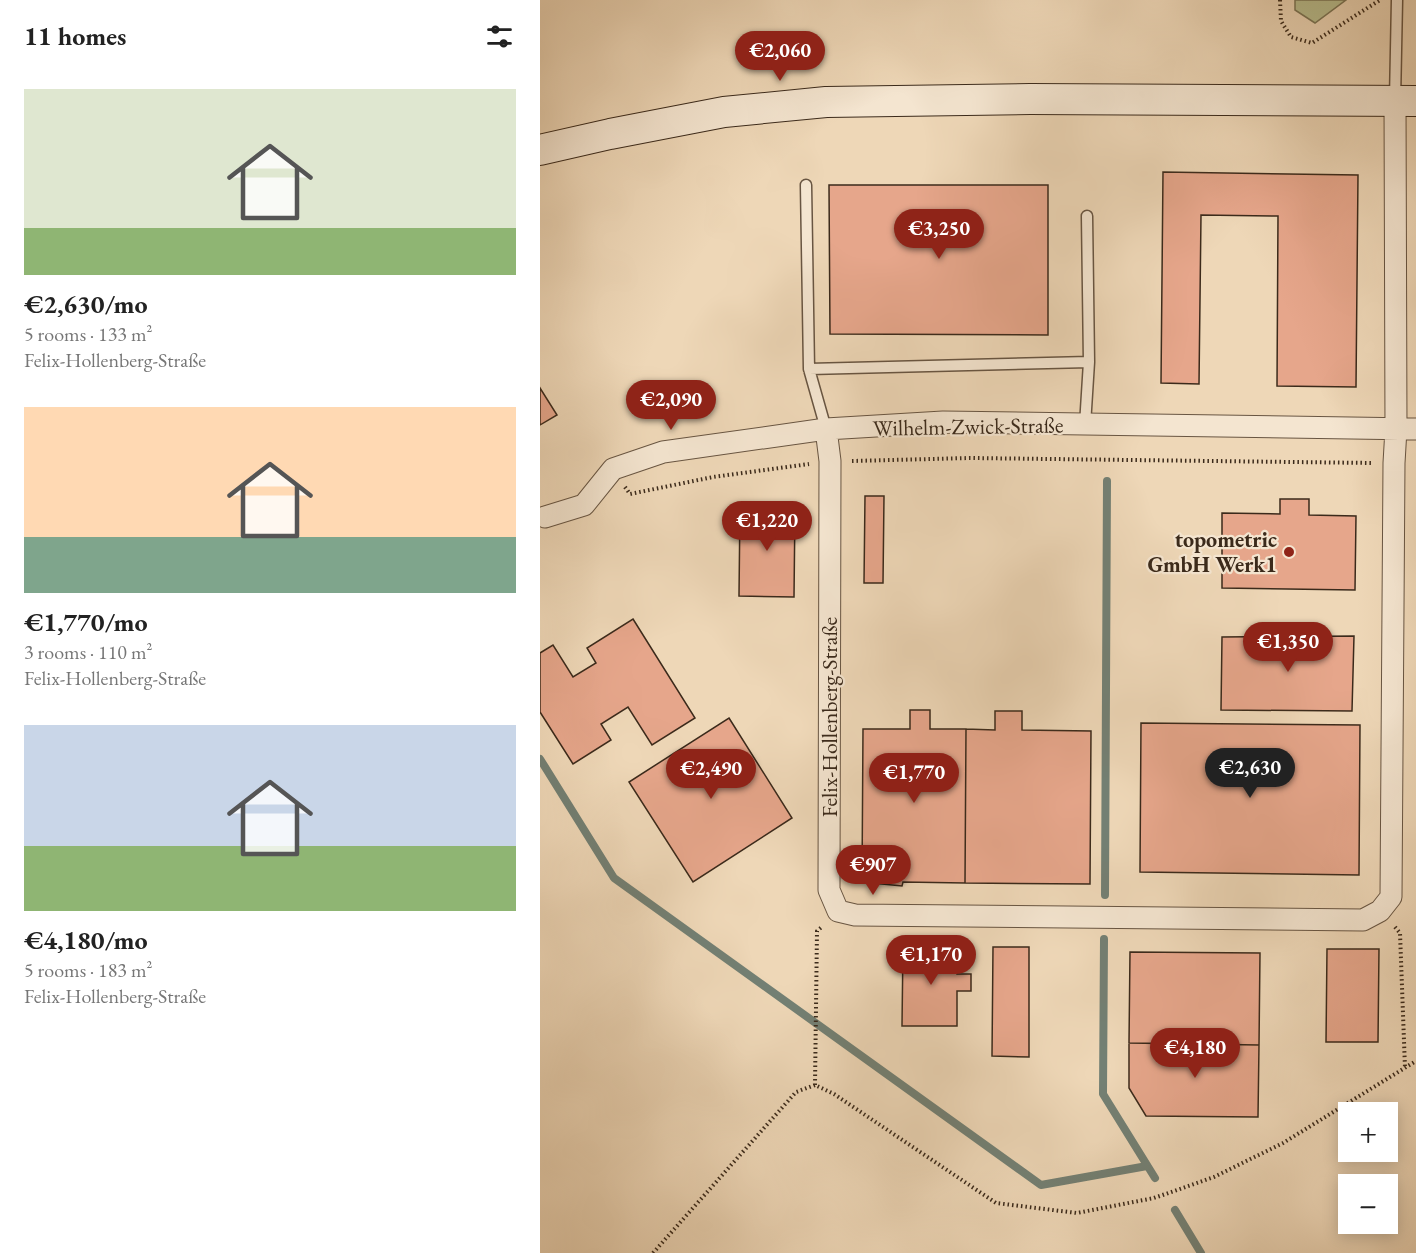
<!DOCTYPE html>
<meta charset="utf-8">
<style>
body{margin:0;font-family:"EB Garamond",serif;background:#f2f2f2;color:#222;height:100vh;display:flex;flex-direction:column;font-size:22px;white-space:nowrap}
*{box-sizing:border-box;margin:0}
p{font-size:20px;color:#767676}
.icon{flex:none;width:33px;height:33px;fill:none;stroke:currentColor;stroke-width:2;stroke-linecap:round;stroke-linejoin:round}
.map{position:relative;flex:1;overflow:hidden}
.panel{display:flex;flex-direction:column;background:#fff;width:540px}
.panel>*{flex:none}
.tools{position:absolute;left:798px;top:1102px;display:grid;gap:12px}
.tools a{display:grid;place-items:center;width:60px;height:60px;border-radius:0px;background:#fff;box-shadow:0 3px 15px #0003;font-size:30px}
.price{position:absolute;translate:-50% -51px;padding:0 14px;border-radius:21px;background:#8f2418;color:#fff;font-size:20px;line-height:39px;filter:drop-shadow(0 2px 3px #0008)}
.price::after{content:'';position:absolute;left:50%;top:36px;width:18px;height:14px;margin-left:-9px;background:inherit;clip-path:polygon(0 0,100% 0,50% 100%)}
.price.current{background:#222;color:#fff}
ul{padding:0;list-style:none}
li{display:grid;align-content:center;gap:12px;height:318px;padding:0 24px}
li span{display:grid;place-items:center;height:186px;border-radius:0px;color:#555}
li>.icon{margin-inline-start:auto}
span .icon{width:108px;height:108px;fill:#fffc;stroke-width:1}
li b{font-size:26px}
h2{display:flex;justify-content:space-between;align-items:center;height:72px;padding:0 24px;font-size:26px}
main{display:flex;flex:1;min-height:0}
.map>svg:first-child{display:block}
.green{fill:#b8be8f;stroke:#7a7455;stroke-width:1.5}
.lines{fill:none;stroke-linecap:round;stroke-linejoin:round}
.stream{stroke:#738074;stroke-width:8}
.building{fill:#e6a68b;stroke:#3b2a1b;stroke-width:1.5}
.lane-casing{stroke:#685542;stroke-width:13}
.street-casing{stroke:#685542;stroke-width:23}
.secondary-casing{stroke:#3b2a1b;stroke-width:32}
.path{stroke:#3b2a1b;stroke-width:4;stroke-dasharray:1.5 3;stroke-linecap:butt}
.lane{stroke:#f4e5d0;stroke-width:10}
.street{stroke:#f4e5d0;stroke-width:21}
.secondary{stroke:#f4e5d0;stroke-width:30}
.poi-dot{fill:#8f2418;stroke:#f4e5d0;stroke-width:2}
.labels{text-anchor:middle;stroke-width:4.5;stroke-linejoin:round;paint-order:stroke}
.street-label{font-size:22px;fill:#3b2a1b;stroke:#f4e5d0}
.poi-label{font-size:22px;font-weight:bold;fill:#3b2a1b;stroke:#f4e5d0;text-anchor:end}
</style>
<main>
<section class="panel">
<h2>11 homes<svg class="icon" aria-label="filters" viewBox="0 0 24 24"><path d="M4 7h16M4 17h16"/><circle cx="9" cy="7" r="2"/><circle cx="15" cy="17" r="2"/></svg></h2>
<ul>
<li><span style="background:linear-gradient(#dfe7d0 75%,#8fb573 0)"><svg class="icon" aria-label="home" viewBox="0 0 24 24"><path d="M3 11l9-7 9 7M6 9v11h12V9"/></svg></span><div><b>€2,630/mo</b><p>5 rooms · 133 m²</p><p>Felix-Hollenberg-Straße</p></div></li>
<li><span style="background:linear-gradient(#ffd9b3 70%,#7fa58c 0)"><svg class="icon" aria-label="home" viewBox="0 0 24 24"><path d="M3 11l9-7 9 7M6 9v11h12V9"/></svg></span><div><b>€1,770/mo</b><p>3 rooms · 110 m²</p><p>Felix-Hollenberg-Straße</p></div></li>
<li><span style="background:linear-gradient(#c9d6e8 65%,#8fb573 0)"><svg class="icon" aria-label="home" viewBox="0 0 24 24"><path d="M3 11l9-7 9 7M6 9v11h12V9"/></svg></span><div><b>€4,180/mo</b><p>5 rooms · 183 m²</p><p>Felix-Hollenberg-Straße</p></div></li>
</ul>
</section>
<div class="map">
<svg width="876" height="1253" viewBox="0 0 876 1253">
<rect width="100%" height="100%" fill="#eed7b7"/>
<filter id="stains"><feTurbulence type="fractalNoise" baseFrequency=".00333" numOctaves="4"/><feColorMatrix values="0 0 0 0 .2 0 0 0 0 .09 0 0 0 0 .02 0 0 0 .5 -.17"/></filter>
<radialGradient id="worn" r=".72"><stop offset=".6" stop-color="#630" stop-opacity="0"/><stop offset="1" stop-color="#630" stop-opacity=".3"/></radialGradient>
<path class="green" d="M755,0H806L775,23L755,10Z"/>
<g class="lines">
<path class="stream" d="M0,759L74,878L501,1185L607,1166
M565,895L567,481
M564,939L563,1094L615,1178
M635,1210L661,1253"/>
</g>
<path class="building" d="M623,172L818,175L816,387L737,386L738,216L661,215L659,384L621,383Z
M289,185H508V335L290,334Z
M0,388L17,415L0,425Z
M325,496H344L343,583H324Z
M740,499H769V515L816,516L815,590L682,588V513L740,514Z
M200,506L255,507L254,597L199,596Z
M93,619L155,718L112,745L88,707L61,724L71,740L33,764L0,712V653L13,645L33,677L56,663L47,648Z
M814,636L812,711L681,710L682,637Z
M370,710H390V729H426L425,883L363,882L362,886L322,882L323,729H370Z
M455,711H482V730L551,731L550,884L425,883L426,729L455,730Z
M189,718L252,818L153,882L89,782Z
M601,723L820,725L819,875L600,872Z
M363,946H408L417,958V974H431V991H417V1026H362Z
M453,947H489V1057L452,1056Z
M787,949H839L838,1042H786Z
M590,952L720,953L719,1045L589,1043Z
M589,1043L719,1045L718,1117L606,1116L589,1088Z"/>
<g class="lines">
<defs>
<path id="lane" d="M855,100L857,0
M266,185L269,369L286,429
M269,369L549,362
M545,425L549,362L547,216"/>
<path id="street" d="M286,429L290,461L289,890L298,911L315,915L823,920L840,911L851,897L854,463L856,429L855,100
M5,517L44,505L73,469L123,452L286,429L403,422L876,429"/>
<path id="secondary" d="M0,150L70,134L184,112L286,102L490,99L876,101"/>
</defs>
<use href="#lane" class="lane-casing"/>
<use href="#street" class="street-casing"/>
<use href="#secondary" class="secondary-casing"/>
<path class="path" d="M740,0L741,21L751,37L772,43L840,0
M312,461L430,458L833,463
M85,487L90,494L173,477L269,464
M855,927L860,933L865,1068
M275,1085L277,931L283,926
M113,1253L256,1092L275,1085L294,1094L456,1203L537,1213L614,1198L674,1177L743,1143L876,1061"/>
<use href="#lane" class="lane"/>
<use href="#street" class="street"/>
<use href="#secondary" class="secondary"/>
</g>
<circle class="poi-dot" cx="749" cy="552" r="6"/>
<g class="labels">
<g class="street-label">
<text transform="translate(428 426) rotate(-1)" y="8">Wilhelm-Zwick-Straße</text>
<text transform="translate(289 717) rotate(-90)" y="8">Felix-Hollenberg-Straße</text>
</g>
<g class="poi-label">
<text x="737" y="547">topometric<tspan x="737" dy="25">GmbH Werk1</tspan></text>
</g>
</g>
<rect width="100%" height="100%" filter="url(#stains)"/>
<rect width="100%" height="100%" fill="url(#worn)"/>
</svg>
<div class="tools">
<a>+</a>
<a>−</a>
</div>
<b class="price" style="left:240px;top:82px">€2,060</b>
<b class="price" style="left:399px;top:260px">€3,250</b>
<b class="price" style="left:131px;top:431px">€2,090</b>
<b class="price" style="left:227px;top:552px">€1,220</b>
<b class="price" style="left:748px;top:673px">€1,350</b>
<b class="price current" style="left:710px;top:799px">€2,630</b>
<b class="price" style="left:171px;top:800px">€2,490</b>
<b class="price" style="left:374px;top:804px">€1,770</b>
<b class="price" style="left:333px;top:896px">€907</b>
<b class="price" style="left:391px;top:986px">€1,170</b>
<b class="price" style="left:655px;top:1079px">€4,180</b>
</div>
</main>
